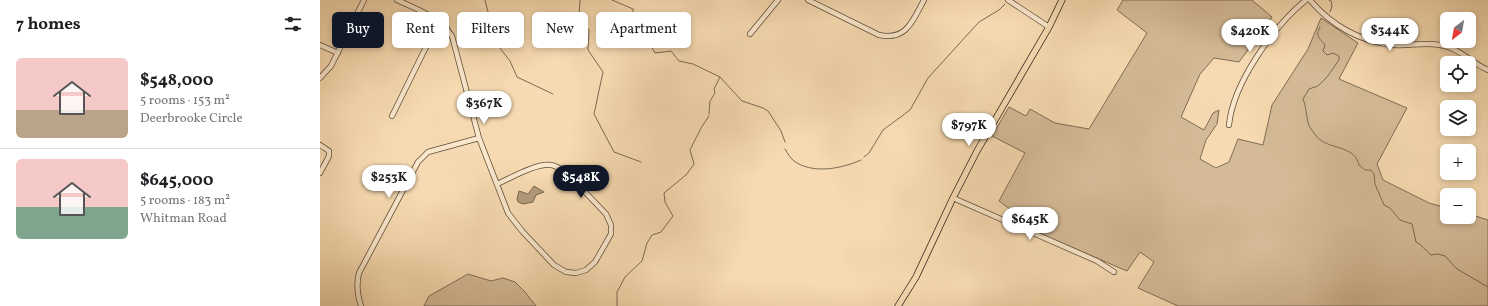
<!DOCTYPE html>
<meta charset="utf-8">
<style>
body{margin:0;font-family:Vollkorn,serif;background:#f2f2f2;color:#202124;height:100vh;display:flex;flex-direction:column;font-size:15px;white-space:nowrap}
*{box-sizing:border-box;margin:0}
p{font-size:13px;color:#757577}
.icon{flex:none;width:22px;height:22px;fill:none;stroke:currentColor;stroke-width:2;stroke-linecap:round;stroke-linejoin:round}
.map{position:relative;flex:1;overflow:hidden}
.side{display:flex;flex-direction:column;background:#fff;width:320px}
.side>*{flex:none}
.hud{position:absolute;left:12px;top:12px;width:380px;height:36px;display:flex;gap:8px}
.needle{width:26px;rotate:211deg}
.controls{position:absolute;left:1120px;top:12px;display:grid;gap:8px}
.controls a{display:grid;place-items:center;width:36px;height:36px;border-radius:6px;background:#fff;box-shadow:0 2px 6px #0003;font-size:20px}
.price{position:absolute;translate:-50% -34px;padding:0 9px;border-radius:14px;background:#fff;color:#222;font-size:13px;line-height:26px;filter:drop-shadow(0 1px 2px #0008)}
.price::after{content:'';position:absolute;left:50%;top:24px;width:12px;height:9px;margin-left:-6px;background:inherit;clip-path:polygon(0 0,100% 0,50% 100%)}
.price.on{background:#111827;color:#fff}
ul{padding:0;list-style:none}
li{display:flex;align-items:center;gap:12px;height:100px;padding:0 16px}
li+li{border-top:1px solid #e0e0e0}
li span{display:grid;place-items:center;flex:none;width:112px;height:80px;border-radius:6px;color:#555}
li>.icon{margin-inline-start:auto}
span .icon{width:48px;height:48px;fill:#fffc;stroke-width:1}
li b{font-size:17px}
h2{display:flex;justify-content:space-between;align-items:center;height:48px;padding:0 16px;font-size:17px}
.chip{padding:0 14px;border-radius:6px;background:#fff;box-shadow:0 2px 6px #0003;font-size:14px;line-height:36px}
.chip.on{background:#111827;color:#fff}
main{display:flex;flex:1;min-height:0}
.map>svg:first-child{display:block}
.green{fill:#d4ba96;stroke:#7f6d56}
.water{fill:#b19b7c;stroke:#7b6a53}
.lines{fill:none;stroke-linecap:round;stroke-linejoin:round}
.stream{stroke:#7b6a53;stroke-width:1}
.minor-casing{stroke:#5d4e3c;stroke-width:6}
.major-casing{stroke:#2a2015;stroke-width:7}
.minor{stroke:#fae7cc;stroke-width:4.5}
.major{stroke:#f7dab1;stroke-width:5.5}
</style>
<main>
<section class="side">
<h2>7 homes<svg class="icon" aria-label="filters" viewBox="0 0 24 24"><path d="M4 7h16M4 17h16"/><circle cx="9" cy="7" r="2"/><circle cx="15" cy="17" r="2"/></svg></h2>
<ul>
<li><span style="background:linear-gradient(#f6c9c9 65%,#b9a48a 0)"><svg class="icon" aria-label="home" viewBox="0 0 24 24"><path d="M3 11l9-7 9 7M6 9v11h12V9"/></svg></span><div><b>$548,000</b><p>5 rooms · 153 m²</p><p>Deerbrooke Circle</p></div></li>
<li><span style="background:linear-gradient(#f6c9c9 60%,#7fa58c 0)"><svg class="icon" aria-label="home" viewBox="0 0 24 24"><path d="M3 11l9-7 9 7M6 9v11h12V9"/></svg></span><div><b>$645,000</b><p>5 rooms · 183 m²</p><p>Whitman Road</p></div></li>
</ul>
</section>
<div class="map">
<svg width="1168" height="306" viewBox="0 0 1168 306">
<rect width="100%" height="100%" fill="#f7dab1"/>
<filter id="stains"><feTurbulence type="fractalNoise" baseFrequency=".005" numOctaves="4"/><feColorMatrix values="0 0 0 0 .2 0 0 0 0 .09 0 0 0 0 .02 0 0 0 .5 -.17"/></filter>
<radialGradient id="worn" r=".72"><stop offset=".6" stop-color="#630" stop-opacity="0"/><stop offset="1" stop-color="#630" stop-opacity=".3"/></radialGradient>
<path class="green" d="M803,0H932L952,17L919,62L894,58L880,74L861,117L884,130L893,113L899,110L897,124L886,140L880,159L896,168L909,162L918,139L943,145L952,105L988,49L1001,18L1038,43L1019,79L1087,108L1057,164L1063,180L1109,203L1127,208V217H1149V214L1168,220V306H858L818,288L834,262L820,252L807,271L690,221L694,212L679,201L705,153L672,136L689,107L706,116L710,109L735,123L769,129L827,33L797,10Z
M148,274L171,281L183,278L195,282L205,292L216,306H104L109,296Z"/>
<path class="water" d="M214,186L224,192L216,195L213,202L203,204L198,202L197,199L199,191L208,194Z"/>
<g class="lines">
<path class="stream" d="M165,0L176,43L190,61L197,77L233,94
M260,0L259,16L269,30L268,50L283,72L274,114L294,152L321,162
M292,0L313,9C314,26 314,30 331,36L330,44L335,53L351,51L359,61L373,64L400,77L394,89L395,93L390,101L389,114
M1009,0L1011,1L1012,6L1010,12
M1000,27C995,36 999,38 1005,45L1003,51L1007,55L1013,53L1019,56V60L1007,77L998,86L989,89L983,99C987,108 986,123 991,129C994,133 997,138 1002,141C1014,149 1035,147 1039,165L1045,170H1051L1054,174L1055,184L1064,205L1070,208L1080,220L1092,224L1096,242C1102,245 1105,250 1111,255L1118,254L1125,256L1137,269L1168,287
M400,77L422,101L443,108L448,111L461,131L465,142
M465,149C468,154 471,160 477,163C496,174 523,168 541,160
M544,157L549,153L563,130L590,110L608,78L659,22L679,10L685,4
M297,306V292L305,277L322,261L327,243L332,235L341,232L353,216L345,202L344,193L366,175L374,164L370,150L381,128L389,116"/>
<defs>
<path id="minor" d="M77,0C97,9 119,17 132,36L159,138L188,213L202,231L234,265L246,272L256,273L266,270L275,262L291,234V225L286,214L246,172C241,169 237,166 231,165C216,163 191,178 177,184
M488,0L559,35C587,41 593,20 604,0
M688,0L729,27
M990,0C1011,25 1040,42 1074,45C1089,46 1104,42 1120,45C1140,48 1151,63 1168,70
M430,34L458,0
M0,45L18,53
M0,78L11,66L44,0
M72,116L106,47L127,28
M909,125C913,83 954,26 986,0
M0,145L9,151V156L0,173
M633,198L777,261L794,272
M41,306C37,294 36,285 39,273L98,162L108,152L159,138"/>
<path id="major" d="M578,306L596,277L633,198L657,151L729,27L742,0"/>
</defs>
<use href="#minor" class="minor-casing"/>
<use href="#major" class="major-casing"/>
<use href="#minor" class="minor"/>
<use href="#major" class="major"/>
</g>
<rect width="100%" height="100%" filter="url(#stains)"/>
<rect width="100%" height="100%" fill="url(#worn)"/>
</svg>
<div class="controls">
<a><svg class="needle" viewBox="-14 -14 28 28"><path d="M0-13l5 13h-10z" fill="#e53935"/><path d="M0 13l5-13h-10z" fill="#757577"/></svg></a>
<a><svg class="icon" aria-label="locate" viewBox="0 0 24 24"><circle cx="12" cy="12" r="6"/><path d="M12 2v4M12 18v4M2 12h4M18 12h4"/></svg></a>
<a><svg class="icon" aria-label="layers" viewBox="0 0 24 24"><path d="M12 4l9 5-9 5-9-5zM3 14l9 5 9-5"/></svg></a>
<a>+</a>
<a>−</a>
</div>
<b class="price" style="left:1070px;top:52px">$344K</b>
<b class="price" style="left:930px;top:53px">$420K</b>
<b class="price" style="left:164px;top:125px">$367K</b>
<b class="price" style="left:649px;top:147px">$797K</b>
<b class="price" style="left:69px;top:199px">$253K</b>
<b class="price on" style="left:261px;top:199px">$548K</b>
<b class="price" style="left:710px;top:241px">$645K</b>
<div class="hud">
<a class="chip on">Buy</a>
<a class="chip">Rent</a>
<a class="chip">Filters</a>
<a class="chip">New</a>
<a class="chip">Apartment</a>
</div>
</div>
</main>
